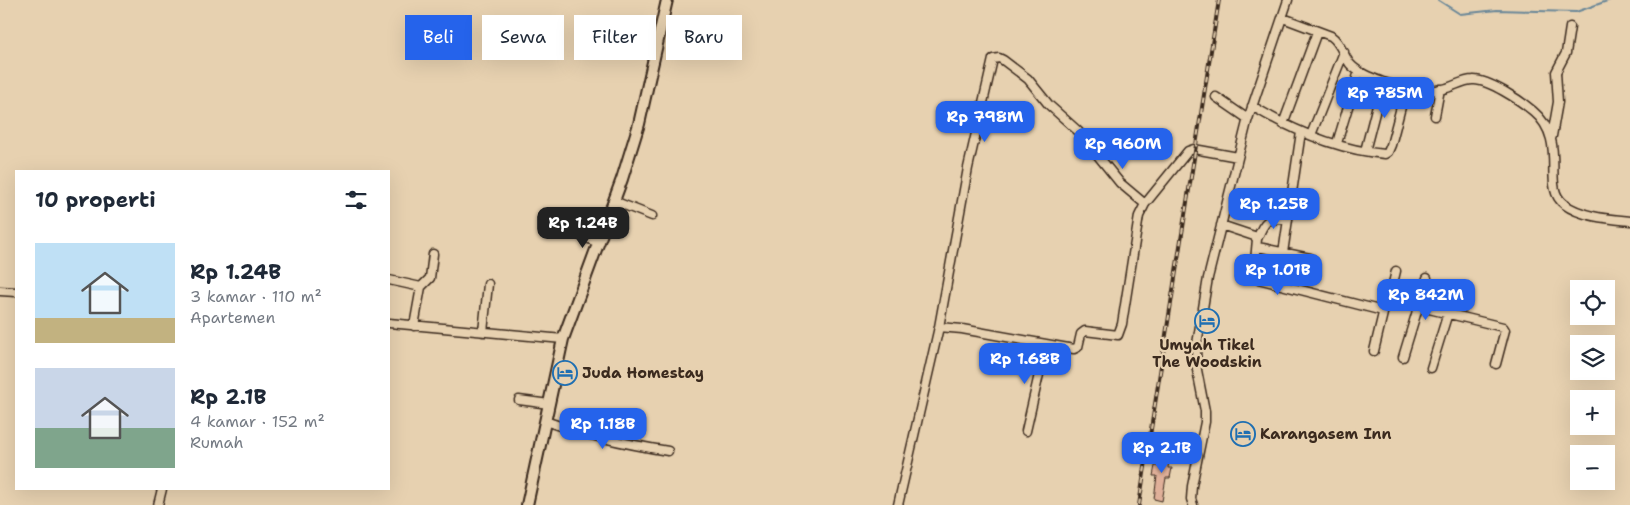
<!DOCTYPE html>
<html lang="id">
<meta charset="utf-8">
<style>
body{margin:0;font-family:"Shantell Sans",sans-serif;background:#f6f6f7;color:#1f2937;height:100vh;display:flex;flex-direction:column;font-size:19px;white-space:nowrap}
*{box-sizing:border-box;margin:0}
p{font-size:16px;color:#747a83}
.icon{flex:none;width:28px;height:28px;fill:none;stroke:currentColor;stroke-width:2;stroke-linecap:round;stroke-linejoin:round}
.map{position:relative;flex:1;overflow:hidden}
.panel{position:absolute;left:15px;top:170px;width:375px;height:320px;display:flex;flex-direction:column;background:#fff;border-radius:0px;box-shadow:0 5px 20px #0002}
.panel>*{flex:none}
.hud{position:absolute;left:405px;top:15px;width:475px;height:45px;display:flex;gap:10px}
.tools{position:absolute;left:1570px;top:280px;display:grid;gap:10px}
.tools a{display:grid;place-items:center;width:45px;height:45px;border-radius:0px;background:#fff;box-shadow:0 5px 20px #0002;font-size:25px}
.price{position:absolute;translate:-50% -42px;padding:0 11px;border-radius:10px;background:#2563eb;color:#fff;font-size:16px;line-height:32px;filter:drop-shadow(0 1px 2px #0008)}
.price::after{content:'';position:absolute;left:50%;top:30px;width:15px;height:11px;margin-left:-8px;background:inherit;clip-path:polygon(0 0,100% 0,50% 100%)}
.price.current{background:#222;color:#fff}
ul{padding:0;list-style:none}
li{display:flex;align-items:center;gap:15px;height:125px;padding:0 20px}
li span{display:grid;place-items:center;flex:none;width:140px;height:100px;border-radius:0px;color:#555}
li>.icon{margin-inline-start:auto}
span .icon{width:60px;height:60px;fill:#fffc;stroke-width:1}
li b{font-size:21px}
h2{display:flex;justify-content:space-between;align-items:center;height:60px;padding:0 20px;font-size:21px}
.pill{padding:0 18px;border-radius:0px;background:#fff;box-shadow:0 5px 20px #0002;font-size:18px;line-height:45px}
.pill.current{background:#2563eb;color:#fff}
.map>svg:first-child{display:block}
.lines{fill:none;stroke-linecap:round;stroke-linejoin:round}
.stream{stroke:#6a8798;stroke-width:2}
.building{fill:#e0b099;stroke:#3b2a1e}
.minor-casing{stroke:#3b2a1e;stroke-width:11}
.tertiary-casing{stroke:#3b2a1e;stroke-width:14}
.minor{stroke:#e7d1b0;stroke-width:8}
.tertiary{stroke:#e7d1b0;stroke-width:10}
.rail-casing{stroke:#3b2a1e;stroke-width:4}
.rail{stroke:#e7d1b0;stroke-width:2;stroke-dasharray:5.5;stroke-linecap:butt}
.labels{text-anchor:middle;stroke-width:4.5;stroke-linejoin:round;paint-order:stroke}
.poi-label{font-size:15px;font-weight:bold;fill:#3b2a1e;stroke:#e7d1b0;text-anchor:start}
</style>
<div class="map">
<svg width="1630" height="505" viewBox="0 0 1630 505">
<rect width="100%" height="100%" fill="#e7d1b0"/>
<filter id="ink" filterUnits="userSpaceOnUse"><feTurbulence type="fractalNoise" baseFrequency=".02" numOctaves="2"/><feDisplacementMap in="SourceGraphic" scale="10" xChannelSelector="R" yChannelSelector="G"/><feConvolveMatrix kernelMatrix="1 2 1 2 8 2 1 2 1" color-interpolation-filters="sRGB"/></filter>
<g filter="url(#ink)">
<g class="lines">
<path class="stream" d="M1438,0L1460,14L1497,10L1576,12L1610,0"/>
</g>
<path class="building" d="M1162,449L1170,450L1168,468H1172L1170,478H1166L1162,501L1154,499L1157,476H1153L1155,466H1159Z"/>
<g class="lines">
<defs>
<path id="minor" d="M1283,18L1331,36C1341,43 1343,55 1350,64C1358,73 1372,78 1383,82C1402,88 1424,93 1443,89C1453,87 1463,80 1473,80C1488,79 1521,101 1533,111C1570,142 1540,186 1564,204C1581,217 1610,219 1630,221
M1216,97L1248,119
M1252,106C1292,130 1338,150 1385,154L1388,152L1391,145L1406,88
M1435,116L1440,89
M1283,124L1317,32
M1311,135L1344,52
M1552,136L1558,102L1556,72L1566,53L1570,27
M1337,143L1359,71
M1365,151L1383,82
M614,201L652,216
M560,216L574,233L599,243
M1221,225L1254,236L1257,239L1254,272L1258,279L1383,311
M1257,239C1266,218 1266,219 1288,219
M1258,247L1310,258
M1283,253L1301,132
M389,280L421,287L414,326
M421,287L430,278L433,254
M0,291L16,292
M1389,300L1396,271
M389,323L563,339
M939,327L962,329L1074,349L1078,347L1081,334L1085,331L1118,335L1122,324L1139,216L1145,204L1188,151L1194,149L1238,157
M483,332L488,284
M1374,351L1385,305L1389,300H1392L1503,327L1505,330L1496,364
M1403,357L1427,278
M1431,368L1456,287
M519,400L549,404
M545,421C585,435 625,444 668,451
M1026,431L1046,344
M158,505L162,489
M898,505L939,327L968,168L993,59L999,58L1003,60L1028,79L1049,105L1078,131L1120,183L1145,204
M1193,505L1191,499L1192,486L1205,422V411L1197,370L1196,350L1208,278L1247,122L1288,0"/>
<path id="tertiary" d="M527,505L563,339L622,179L639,124L667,0"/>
</defs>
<use href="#minor" class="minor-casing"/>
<use href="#tertiary" class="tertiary-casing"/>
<use href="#minor" class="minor"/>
<use href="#tertiary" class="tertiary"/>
<defs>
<path id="rail" d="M1139,505L1219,0"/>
</defs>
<use href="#rail" class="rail-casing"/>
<use href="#rail" class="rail"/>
</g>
</g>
<defs>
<symbol id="hotel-ring" viewBox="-11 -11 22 22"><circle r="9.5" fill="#e7d1b0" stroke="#1f6fb2" stroke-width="1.5"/><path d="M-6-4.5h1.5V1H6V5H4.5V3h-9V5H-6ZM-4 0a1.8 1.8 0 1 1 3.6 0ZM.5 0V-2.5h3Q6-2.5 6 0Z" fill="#1f6fb2"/></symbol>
</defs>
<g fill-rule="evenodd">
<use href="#hotel-ring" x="1193" y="307" width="28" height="28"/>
<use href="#hotel-ring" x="551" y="359" width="28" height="28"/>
<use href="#hotel-ring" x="1229" y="420" width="28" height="28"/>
</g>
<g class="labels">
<g class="poi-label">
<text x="1207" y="350" text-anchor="middle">Umyah Tikel<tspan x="1207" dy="17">The Woodskin</tspan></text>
<text x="582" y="378">Juda Homestay</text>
<text x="1260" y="439">Karangasem Inn</text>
</g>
</g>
</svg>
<div class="tools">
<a><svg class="icon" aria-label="locate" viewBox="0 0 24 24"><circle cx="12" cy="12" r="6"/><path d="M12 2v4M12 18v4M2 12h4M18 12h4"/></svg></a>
<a><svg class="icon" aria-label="layers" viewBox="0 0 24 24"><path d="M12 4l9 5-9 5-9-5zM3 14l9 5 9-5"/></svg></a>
<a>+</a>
<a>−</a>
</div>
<b class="price" style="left:1385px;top:119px">Rp 785M</b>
<b class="price" style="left:985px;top:143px">Rp 798M</b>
<b class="price" style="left:1123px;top:170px">Rp 960M</b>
<b class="price" style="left:1274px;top:230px">Rp 1.25B</b>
<b class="price current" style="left:583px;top:249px">Rp 1.24B</b>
<b class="price" style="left:1278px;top:296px">Rp 1.01B</b>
<b class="price" style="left:1426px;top:321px">Rp 842M</b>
<b class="price" style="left:1025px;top:385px">Rp 1.68B</b>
<b class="price" style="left:603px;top:450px">Rp 1.18B</b>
<b class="price" style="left:1162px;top:474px">Rp 2.1B</b>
<div class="hud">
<a class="pill current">Beli</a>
<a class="pill">Sewa</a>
<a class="pill">Filter</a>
<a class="pill">Baru</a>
</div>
<section class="panel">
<h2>10 properti<svg class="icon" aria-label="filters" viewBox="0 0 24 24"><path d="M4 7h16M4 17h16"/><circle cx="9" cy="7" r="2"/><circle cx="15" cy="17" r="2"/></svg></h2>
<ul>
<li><span style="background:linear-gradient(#bfe0f5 75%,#c2b280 0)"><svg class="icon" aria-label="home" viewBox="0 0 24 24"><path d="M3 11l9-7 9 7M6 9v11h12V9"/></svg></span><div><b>Rp 1.24B</b><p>3 kamar · 110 m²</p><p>Apartemen</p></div></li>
<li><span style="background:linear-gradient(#c9d6e8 60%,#7fa58c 0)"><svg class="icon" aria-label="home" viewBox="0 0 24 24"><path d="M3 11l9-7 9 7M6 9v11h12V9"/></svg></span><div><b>Rp 2.1B</b><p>4 kamar · 152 m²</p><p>Rumah</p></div></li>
</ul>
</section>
</div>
